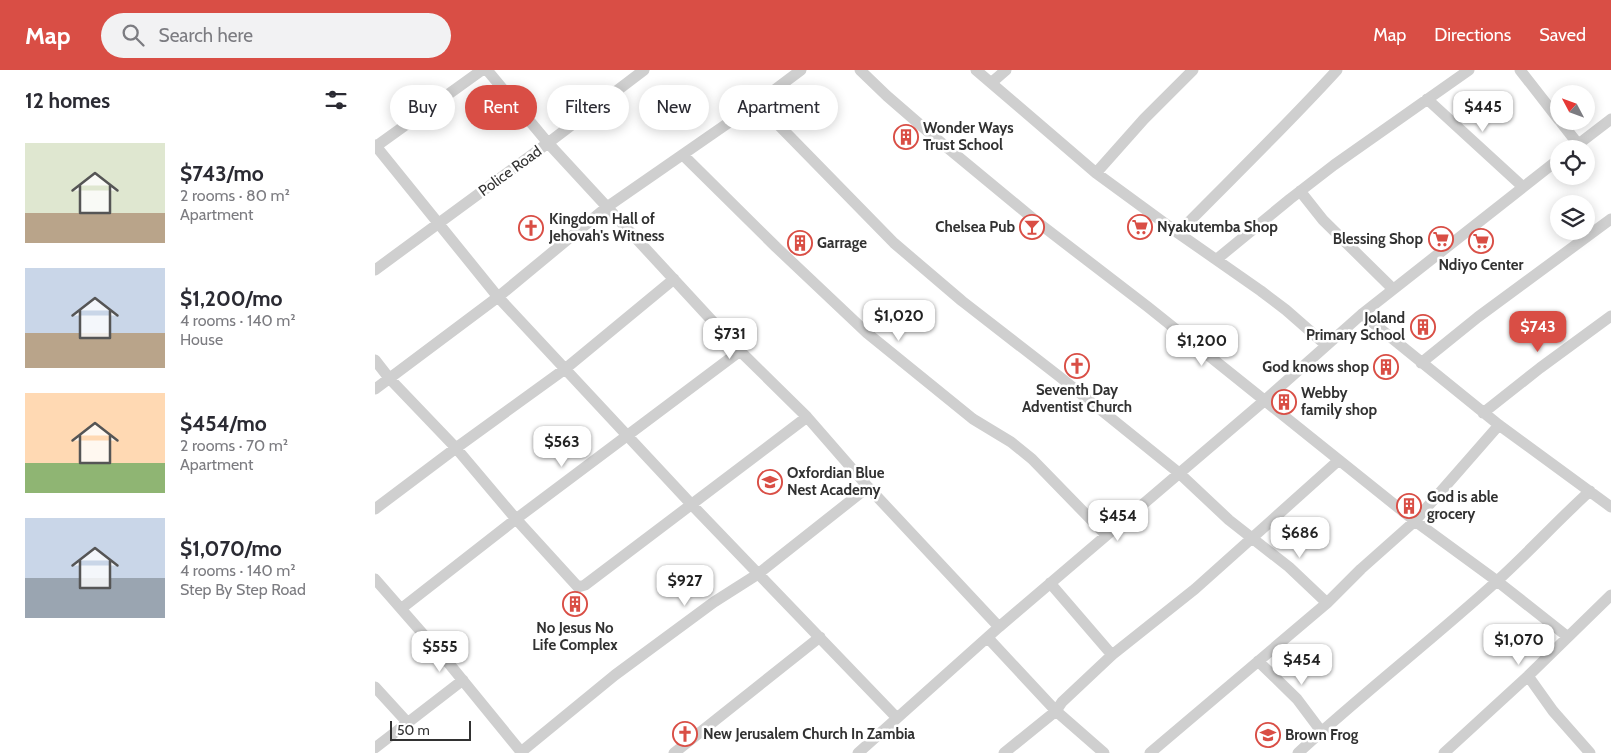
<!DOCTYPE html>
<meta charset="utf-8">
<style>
body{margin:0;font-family:Cabin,sans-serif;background:#f2f2f3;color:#2b2b33;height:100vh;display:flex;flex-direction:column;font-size:19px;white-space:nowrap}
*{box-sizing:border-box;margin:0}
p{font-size:16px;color:#7c7c81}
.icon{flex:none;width:28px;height:28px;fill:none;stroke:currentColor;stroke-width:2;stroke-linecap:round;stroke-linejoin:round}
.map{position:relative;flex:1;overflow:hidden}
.panel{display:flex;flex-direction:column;background:#fff;width:375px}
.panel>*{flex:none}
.banner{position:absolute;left:15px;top:15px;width:475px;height:45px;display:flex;gap:10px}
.needle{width:32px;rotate:311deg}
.fabs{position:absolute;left:1175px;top:15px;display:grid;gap:10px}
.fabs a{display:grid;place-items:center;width:45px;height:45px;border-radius:50%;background:#fff;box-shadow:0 2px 12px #0003;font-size:25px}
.scale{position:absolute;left:15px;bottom:12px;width:81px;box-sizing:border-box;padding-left:5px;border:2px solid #323232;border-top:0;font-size:14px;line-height:18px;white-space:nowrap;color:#323232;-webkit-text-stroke:4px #fff;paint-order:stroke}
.price{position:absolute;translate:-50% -42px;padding:0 11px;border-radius:10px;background:#fff;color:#222;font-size:16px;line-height:32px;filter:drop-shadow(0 1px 2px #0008)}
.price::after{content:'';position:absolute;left:50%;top:30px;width:15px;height:11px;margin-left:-8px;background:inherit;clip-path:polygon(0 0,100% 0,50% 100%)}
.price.active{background:#d94e45;color:#fff}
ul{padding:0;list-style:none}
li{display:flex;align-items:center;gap:15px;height:125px;padding:0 25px}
li span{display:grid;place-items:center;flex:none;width:140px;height:100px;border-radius:0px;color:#555}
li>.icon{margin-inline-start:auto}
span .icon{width:60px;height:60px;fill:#fffc;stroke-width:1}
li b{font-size:21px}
h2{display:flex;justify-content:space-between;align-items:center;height:60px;padding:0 25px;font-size:21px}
.tag{padding:0 18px;border-radius:22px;background:#fff;box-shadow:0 2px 12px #0003;font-size:18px;line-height:45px}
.tag.active{background:#d94e45;color:#fff}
header{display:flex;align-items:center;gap:30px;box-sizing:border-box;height:70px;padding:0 25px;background:#d94e45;color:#fff}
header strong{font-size:24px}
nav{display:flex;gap:28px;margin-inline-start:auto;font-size:18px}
.search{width:350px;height:45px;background:#f2f2f3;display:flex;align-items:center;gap:12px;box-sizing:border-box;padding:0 18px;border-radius:28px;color:#7c7c81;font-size:19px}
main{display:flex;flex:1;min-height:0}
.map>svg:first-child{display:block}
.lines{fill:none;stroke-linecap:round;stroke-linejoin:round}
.minor{stroke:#cfcfcf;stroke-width:11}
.labels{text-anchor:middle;stroke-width:5;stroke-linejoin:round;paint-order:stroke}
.poi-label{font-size:15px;font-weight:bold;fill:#323232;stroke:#fff;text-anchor:start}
.street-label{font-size:15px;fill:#323232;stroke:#fff}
</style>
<header>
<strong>Map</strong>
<div class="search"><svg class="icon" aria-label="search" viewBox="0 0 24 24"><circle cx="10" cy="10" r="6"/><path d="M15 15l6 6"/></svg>Search here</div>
<nav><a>Map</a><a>Directions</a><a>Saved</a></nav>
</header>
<main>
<section class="panel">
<h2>12 homes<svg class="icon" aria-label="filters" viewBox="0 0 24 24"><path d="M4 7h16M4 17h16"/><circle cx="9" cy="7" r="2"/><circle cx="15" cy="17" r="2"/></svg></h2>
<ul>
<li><span style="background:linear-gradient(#dfe7d0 70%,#b9a48a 0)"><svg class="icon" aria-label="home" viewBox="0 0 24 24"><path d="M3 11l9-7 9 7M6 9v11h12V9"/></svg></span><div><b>$743/mo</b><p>2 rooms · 80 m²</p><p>Apartment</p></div></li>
<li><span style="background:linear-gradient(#c9d6e8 65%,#b9a48a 0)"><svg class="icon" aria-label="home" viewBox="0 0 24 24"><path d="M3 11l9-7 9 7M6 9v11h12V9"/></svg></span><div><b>$1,200/mo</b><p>4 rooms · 140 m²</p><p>House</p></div></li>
<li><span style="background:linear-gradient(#ffd9b3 70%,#8fb573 0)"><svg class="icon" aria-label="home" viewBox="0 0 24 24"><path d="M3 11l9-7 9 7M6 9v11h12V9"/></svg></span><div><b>$454/mo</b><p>2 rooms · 70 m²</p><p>Apartment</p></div></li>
<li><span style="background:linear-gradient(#c9d6e8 60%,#9aa5b1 0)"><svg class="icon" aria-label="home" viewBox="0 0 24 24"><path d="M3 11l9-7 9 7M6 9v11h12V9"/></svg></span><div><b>$1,070/mo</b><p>4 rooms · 140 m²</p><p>Step By Step Road</p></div></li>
</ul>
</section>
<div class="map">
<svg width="1236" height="683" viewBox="0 0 1236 683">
<rect width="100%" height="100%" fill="#fff"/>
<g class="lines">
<path class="minor" d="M112,0L173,73L365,281L432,347L493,417L624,557
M485,0L512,26L557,65L661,151L773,237L1040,451L1122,511L1193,567
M601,0L721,103L803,163L886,221L911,240L951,275
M1145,0L1184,50
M616,13L631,0
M1052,29L1148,117
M382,33L519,173L587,231L685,307L804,403L854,450L914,497L952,533
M1185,51L1203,74
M0,75L123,227L317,435L522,648
M0,77L107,0
M1197,79L1236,49
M308,85L401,177L492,263L598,349L636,372L657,389L731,465
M721,103L769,49L818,0
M925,121L948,150L1018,219
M803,163C856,109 911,56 962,0
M842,189L915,129L959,95L1094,0
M0,200L173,73L269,0
M987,244L1124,355L1236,437
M0,290L14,308L81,378L141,449L203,517L210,515L432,347
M1046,293L1103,247L1236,149
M0,319L123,227L232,137L382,33L426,0
M1108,343L1165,298L1236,246
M0,439L81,378L190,299L299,209
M0,509L76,596L147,683
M675,513L737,585
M27,538L141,449L365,281
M613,568L681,641L729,683
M883,591L922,629L946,661
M1153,606L1178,641L1215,683
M0,617L32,652
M0,678L88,610
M146,682L240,605L339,532L383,504L493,417
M299,683L445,567
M483,683L624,557L889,331L987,244L1184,89
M629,683L681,641L687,632L737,585L820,519L964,390
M775,683L952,533L986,499L1040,451L1124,355
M923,683C987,624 1057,570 1122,511C1154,482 1183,450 1215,421
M1069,683L1153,606L1236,525"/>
</g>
<defs>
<symbol id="building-ring" viewBox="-11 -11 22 22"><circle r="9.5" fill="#fff" stroke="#d94e45" stroke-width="1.5"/><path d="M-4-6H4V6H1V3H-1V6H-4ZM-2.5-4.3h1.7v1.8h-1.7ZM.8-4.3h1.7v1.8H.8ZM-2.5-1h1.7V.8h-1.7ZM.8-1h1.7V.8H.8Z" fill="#d94e45"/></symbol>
<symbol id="bar-ring" viewBox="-11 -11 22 22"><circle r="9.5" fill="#fff" stroke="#d94e45" stroke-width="1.5"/><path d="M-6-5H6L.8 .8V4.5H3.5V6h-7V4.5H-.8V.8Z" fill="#d94e45"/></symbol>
<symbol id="supermarket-ring" viewBox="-11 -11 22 22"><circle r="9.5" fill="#fff" stroke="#d94e45" stroke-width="1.5"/><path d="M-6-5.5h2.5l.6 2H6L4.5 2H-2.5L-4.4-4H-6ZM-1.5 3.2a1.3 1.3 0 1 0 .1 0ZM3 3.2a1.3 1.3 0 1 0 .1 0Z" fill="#d94e45"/></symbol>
<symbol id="church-ring" viewBox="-11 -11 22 22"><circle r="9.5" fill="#fff" stroke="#d94e45" stroke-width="1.5"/><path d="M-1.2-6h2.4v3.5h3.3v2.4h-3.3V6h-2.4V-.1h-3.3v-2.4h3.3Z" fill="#d94e45"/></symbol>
<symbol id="school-ring" viewBox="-11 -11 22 22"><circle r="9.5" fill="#fff" stroke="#d94e45" stroke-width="1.5"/><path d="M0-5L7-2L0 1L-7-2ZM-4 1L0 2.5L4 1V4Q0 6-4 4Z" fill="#d94e45"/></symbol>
</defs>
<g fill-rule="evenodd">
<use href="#building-ring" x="517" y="53" width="28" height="28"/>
<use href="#bar-ring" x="643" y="143" width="28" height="28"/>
<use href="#supermarket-ring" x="751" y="143" width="28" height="28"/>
<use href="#church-ring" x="142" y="144" width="28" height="28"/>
<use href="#supermarket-ring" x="1052" y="155" width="28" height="28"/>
<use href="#supermarket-ring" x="1092" y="157" width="28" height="28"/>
<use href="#building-ring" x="411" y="159" width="28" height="28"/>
<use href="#building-ring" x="1034" y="243" width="28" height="28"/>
<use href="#church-ring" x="688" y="282" width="28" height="28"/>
<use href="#building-ring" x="997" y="283" width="28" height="28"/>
<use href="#building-ring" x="895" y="318" width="28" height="28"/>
<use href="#school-ring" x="381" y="398" width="28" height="28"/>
<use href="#building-ring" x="1020" y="422" width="28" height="28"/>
<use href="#building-ring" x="186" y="520" width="28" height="28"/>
<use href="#church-ring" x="296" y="650" width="28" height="28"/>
<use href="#school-ring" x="879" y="651" width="28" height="28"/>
</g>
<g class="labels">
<g class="poi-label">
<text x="548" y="63">Wonder Ways<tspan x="548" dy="17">Trust School</tspan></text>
<text x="174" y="154">Kingdom Hall of<tspan x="174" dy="17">Jehovah's Witness</tspan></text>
<text x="640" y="162" text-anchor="end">Chelsea Pub</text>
<text x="782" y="162">Nyakutemba Shop</text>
<text x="1048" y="174" text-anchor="end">Blessing Shop</text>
<text x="442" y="178">Garrage</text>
<text x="1106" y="200" text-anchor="middle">Ndiyo Center</text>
<text x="1030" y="253" text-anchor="end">Joland<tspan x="1030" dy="17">Primary School</tspan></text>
<text x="994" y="302" text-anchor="end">God knows shop</text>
<text x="702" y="325" text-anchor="middle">Seventh Day<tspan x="702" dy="17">Adventist Church</tspan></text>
<text x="926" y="328">Webby<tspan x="926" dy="17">family shop</tspan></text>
<text x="412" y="408">Oxfordian Blue<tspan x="412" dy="17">Nest Academy</tspan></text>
<text x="1052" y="432">God is able<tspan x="1052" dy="17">grocery</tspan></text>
<text x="200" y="563" text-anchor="middle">No Jesus No<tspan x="200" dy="17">Life Complex</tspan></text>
<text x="328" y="669">New Jerusalem Church In Zambia</text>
<text x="910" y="670">Brown Frog</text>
</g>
<g class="street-label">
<text transform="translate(135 101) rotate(-36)" y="5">Police Road</text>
</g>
</g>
</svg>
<div class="fabs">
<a><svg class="needle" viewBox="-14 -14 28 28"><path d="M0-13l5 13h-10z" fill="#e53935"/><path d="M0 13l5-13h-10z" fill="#7c7c81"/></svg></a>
<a><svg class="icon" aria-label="locate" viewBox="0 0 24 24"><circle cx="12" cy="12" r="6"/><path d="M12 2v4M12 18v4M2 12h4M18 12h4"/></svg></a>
<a><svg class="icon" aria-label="layers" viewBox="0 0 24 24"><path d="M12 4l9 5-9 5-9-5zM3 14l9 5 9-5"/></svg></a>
</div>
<div class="scale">50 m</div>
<b class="price" style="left:1108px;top:63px">$445</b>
<b class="price" style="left:524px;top:272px">$1,020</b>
<b class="price active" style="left:1163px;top:283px">$743</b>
<b class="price" style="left:355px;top:290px">$731</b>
<b class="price" style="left:827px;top:297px">$1,200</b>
<b class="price" style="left:187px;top:398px">$563</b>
<b class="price" style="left:743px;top:472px">$454</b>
<b class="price" style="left:925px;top:489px">$686</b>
<b class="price" style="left:310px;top:537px">$927</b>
<b class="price" style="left:1144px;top:596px">$1,070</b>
<b class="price" style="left:65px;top:603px">$555</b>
<b class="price" style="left:927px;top:616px">$454</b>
<div class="banner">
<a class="tag">Buy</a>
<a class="tag active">Rent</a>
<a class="tag">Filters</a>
<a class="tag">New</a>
<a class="tag">Apartment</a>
</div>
</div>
</main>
